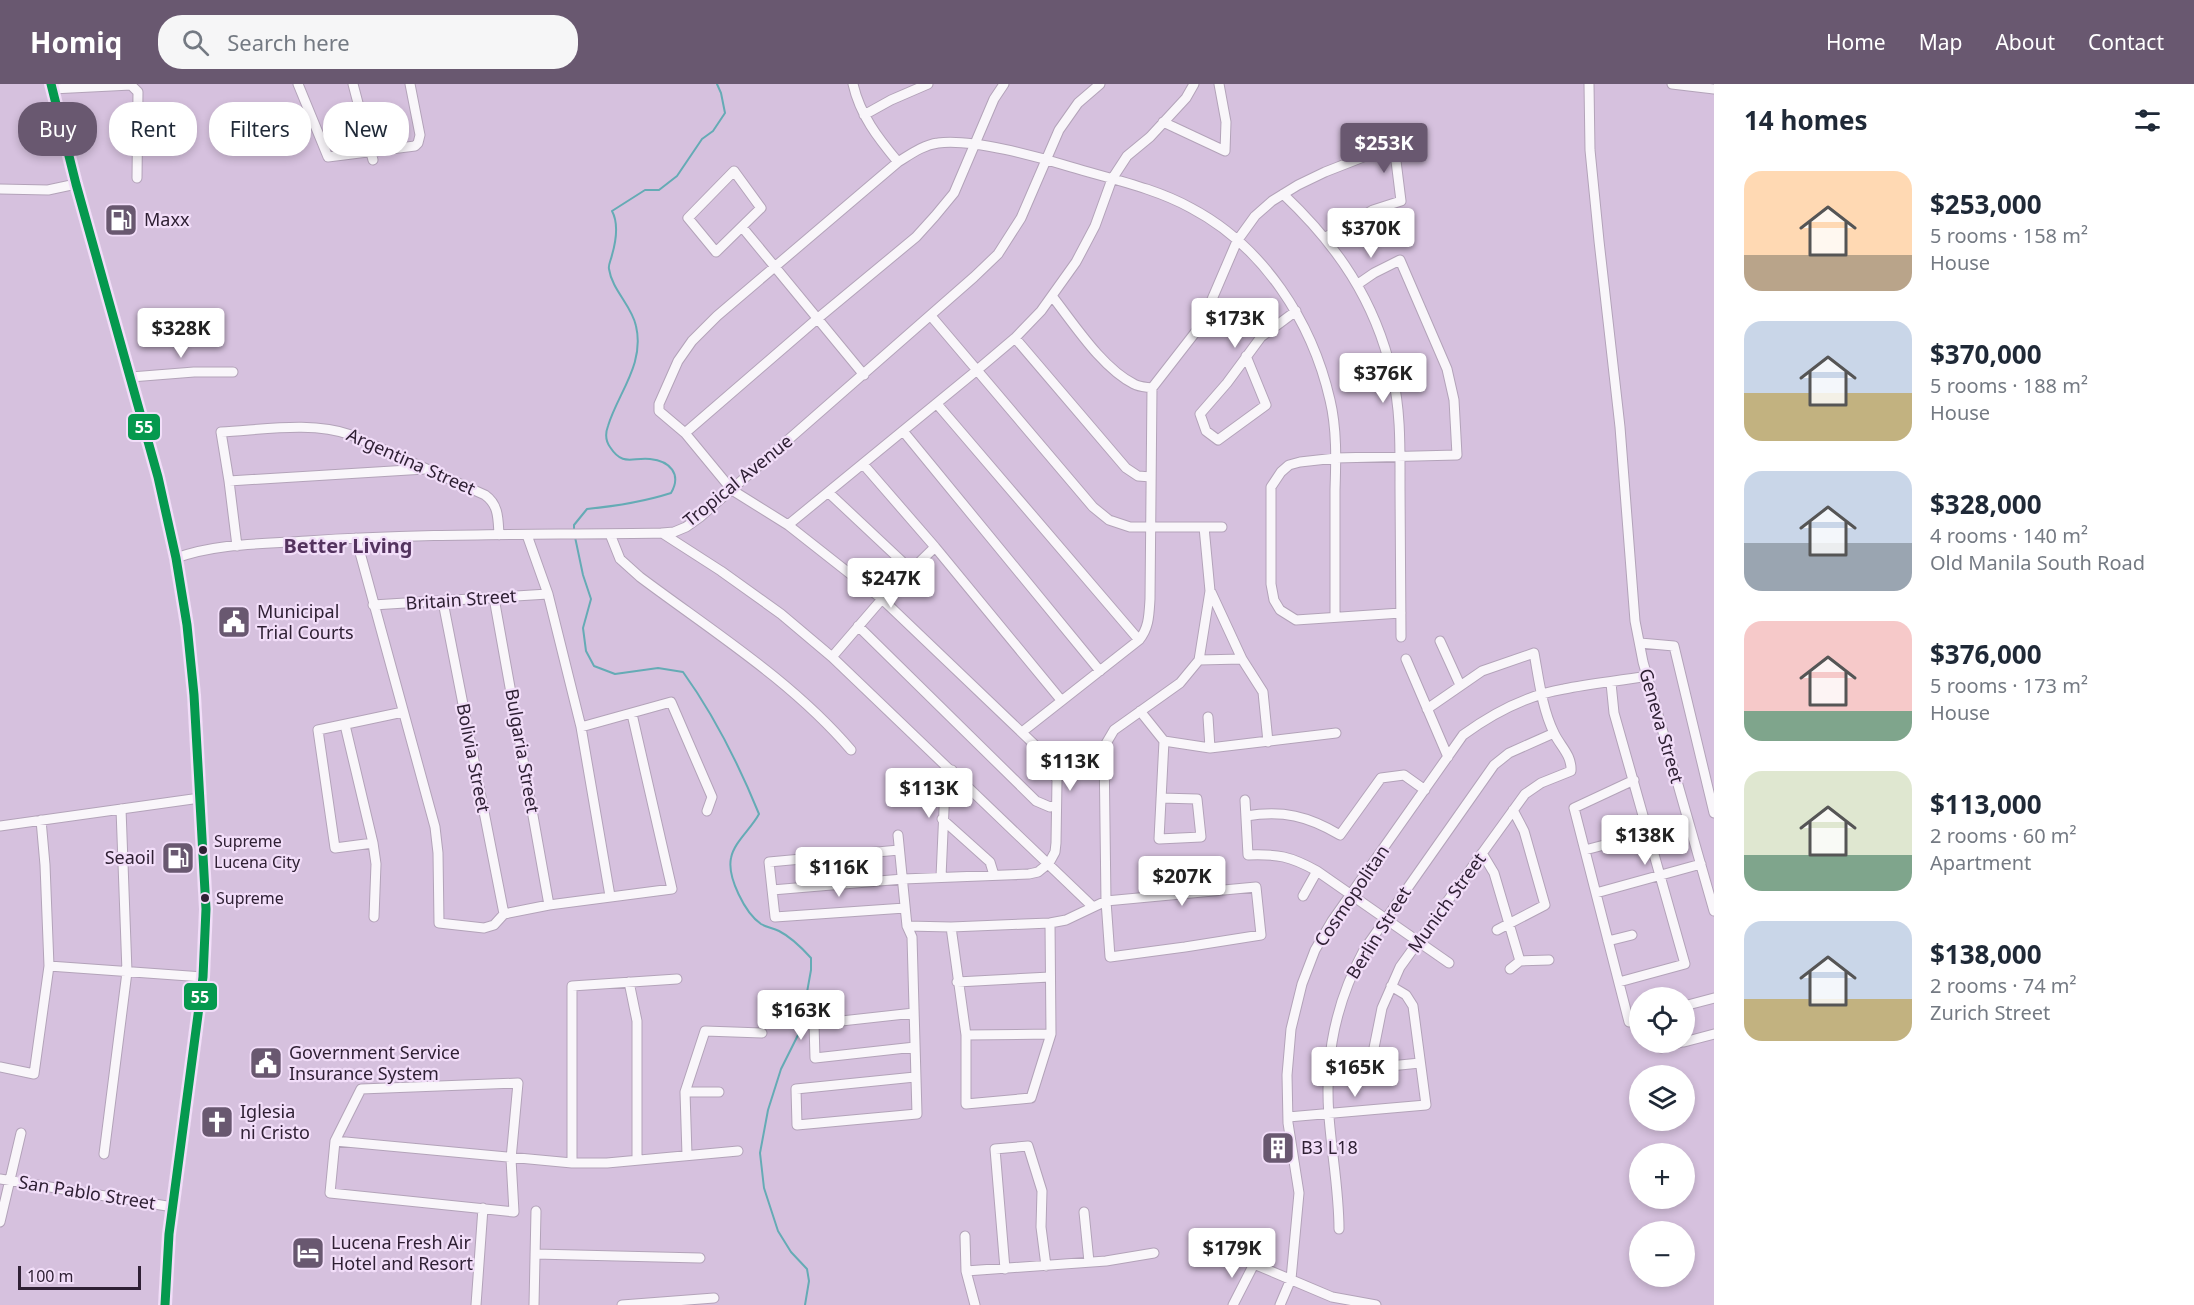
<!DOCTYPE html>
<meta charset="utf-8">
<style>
body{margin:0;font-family:"Noto Sans",sans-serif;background:#f6f6f7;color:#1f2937;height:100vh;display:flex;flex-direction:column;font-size:22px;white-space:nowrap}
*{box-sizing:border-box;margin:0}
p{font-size:20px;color:#747a83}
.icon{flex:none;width:33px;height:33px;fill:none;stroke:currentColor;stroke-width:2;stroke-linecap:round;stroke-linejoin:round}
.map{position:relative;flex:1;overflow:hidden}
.drawer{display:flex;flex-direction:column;background:#fff;width:480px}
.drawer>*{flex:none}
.banner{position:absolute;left:18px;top:18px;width:570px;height:54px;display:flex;gap:12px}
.controls{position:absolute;left:1629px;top:903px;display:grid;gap:12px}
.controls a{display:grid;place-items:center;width:66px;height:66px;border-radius:50%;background:#fff;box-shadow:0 3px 9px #0003;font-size:30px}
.scale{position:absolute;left:18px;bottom:15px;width:123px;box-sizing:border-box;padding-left:6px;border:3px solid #2f2034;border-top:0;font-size:16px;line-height:21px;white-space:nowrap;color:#2f2034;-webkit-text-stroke:4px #f2def9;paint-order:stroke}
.price{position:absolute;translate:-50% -51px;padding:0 14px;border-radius:6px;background:#fff;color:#222;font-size:20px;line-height:39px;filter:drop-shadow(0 2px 3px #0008)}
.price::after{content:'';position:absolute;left:50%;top:36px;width:18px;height:14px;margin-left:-9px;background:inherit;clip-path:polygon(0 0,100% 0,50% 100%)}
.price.selected{background:#695870;color:#fff}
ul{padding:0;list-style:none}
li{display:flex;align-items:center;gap:18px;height:150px;padding:0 30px}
li span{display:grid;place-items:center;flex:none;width:168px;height:120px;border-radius:18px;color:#555}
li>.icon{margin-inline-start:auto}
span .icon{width:72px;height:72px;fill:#fffc;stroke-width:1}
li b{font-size:26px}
h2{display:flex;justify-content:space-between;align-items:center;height:72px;padding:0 30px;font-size:26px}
.chip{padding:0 21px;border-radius:24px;background:#fff;box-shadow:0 3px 9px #0003;font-size:21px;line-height:54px}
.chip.selected{background:#695870;color:#fff}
header{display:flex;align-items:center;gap:36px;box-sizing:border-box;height:84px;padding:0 30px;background:#695870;color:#fff}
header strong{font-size:28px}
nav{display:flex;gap:33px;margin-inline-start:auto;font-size:21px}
.search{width:420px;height:54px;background:#f6f6f7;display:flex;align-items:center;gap:15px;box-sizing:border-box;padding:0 21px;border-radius:24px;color:#747a83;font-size:22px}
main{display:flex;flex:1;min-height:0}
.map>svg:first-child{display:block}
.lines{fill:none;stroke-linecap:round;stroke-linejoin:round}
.stream{stroke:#65abb5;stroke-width:2}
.minor-casing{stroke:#b3a3b9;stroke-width:11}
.major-casing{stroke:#aba8ab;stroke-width:13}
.minor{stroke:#f9f6fa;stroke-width:9}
.major{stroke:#eaebea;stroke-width:10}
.bus-1-casing{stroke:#f2def9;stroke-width:14}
.bus-1{stroke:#05994e;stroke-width:9}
.bus-dot{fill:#2f2034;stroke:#f2def9;stroke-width:2}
.labels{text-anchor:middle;stroke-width:4.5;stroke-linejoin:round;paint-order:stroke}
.bus-label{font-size:16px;fill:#2f2034;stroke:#f2def9;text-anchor:start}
.poi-label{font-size:18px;fill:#2f2034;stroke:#f2def9;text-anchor:start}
.street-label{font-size:18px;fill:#2f2034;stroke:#f2def9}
.neighbourhood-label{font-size:20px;font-weight:bold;fill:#54335f;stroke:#f2def9}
.line-badge{stroke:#f2def9;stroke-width:2}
.badge-label{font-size:16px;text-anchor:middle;font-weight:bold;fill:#fff}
</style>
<header>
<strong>Homiq</strong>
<div class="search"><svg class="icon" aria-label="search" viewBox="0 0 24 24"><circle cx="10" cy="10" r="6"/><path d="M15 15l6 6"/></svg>Search here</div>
<nav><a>Home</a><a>Map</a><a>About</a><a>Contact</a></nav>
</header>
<main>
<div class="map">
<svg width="1714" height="1221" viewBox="0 0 1714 1221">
<rect width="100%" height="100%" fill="#d6c1de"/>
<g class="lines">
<path class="stream" d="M574,447V441L587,425C617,422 643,418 671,409C682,390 670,377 650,375C632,373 623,383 610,363C605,356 605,350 608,342C618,309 645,280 636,242C632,222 612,206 609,185C608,181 611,176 612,171C616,157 619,140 612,127L645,106H659L677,92L702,55L713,47L725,29L721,9L717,0
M575,453L583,491L591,515L583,544L586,567L594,582L615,590L658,584L683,588C714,631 739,681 759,730C751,745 734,758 731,774C727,793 745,829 761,840C766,843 773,844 779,847C791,853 802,864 811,874V886L800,947L781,985L768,1026L760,1069L764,1104L778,1147L791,1168L807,1185L809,1197L805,1221"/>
<defs>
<path id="minor" d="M298,0L328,73L415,62L418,59L420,51L410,0
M353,0L373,76
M853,0C860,31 878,54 898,78
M1589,0L1590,66L1599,157L1620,343L1635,537L1643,578L1714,827
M1672,0L1714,5
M52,5L131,1L138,8L137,94
M864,31L891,16L928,0
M1163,38L1225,67L1226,38L1219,0
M734,87L761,124L716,168L688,134Z
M0,105L48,106L76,100
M1283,110C1337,161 1375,216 1392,290C1401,326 1400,365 1400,403C1400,453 1401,503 1401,553
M742,143L864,291
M1358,200L1374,189L1400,176L1447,285L1454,316L1457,371L1336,374L1300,378L1289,381L1281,388L1271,403V500L1274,516L1280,526L1296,536L1401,529
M1052,212C1074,240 1102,284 1134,300C1139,303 1146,303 1152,304
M931,232L1093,423L1109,436L1130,443H1222
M1015,254L1126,384L1138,392L1151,393
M1246,272L1266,321L1218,356L1206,347L1200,330L1227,299L1261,253L1296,227
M131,293L194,288H233
M937,320L1139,556
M903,347L1100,587
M685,349L817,235L916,153L935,132L954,109L994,15L1004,0
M863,380L935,463L1061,616
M229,397L425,385
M829,409L910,485
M788,441L976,287L1015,254L1041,227L1076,178L1095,142L1112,95L1127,72L1150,53L1186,14L1194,0
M662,449L721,487L781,530L832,573L1093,823
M610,450L620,475L640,493C712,547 792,597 851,666
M527,451L548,510L581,643L610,812
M356,454L435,743L438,769L439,839L484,844L494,841L504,830L549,821L672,805L632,630
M237,462L229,397L221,348C262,346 312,337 351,351L485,411C499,421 498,435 499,451
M176,474C217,459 264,460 307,457C425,449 544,451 662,449L674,448L686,443L700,433L974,193L998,170L1021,134L1059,46L1078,19L1100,0
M1211,508L1242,575L1263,608L1268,658
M494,514L549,821
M443,518L504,830
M373,521L548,510
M858,542L1036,717L1050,723L1056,721
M1440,557L1460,601
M1640,559L1674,562L1714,729
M832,573L882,515L935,463
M1406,575L1448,673
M1199,576L1242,575
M1611,599L1614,629L1685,880L1619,898
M1140,627L1164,657L1159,755L1201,753L1197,715L1161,714
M1208,633L1210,664
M345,641L373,759L376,780L374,833
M581,643L671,618L712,713L707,727
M1022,648L1139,556C1149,544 1149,531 1150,515L1152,304L1201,241L1237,157L1255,132L1272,117L1298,101L1325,88L1394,61L1401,117L1373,126L1326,153
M1164,657L1210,664L1336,649
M1634,696L1574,724L1629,938L1640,935
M1245,716L1248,771C1278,770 1290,772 1317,787L1449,879
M1246,732C1283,726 1308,732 1340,751L1381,694L1404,691L1425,706
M942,735L990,778L994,791
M0,742L200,714
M898,751L907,842L912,853L917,1030L797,1041L796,1005L915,993
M373,759L335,764L318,646L403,628
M899,766L769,778L775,833L905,824
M1585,766L1608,760
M1482,769L1494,789L1520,877L1549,876
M941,793L945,703L952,686
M772,806L903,795L1029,790L1038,788L1049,779L1055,768L1056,759L1057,696L1050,678L1038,664L882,515L788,441L732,406L685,349L659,327V320L678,277L692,257L717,232L898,78C911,70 923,61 938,59C970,54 1040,73 1071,83C1111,95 1155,104 1191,124C1263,162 1312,237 1330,316C1337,345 1336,377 1335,406C1335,449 1335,491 1335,533
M1596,809L1701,780
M1303,812L1317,787
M907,842L951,843L1050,839L1066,836L1106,817L1256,803L1261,851L1185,863L1110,873L1106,817L1104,663L1114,646L1180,599L1199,576L1210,507L1204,443
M951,843L966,951V1020L1031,1014L1051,950L1050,839
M1497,846L1545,821L1524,747L1513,726
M1608,857L1632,851
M49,882L203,893
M1510,885L1520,877
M629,898L637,937V1076
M957,898L1050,893
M1684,922L1714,914
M914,929L814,940L815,974L915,963
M966,951L1051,950
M1684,958L1714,950
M1661,964L1682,958
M1420,979L1370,984L1382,924L1400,883L1525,710L1541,699L1571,687C1572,671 1560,662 1554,649C1542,624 1539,596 1534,569L1482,587L1427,625
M0,983L34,990L49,882L45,781L41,736
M518,999L511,1075L514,1128L330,1109L335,1057L361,1005Z
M685,1008H719
M1288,1033L1426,1021L1413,922L1406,911L1391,902
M335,1057L572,1079H607L738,1067
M104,1070L127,888L121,725
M687,1071L685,1008L705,947L762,949
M572,1079V902L677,895
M0,1095L173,1123
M1084,1128L1089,1178
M0,1138L21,1049
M1339,1145C1339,1091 1324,1037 1329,984C1332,942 1344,903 1364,866L1494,681L1509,669L1554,649
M965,1152L966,1187
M535,1170L700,1174
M1005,1185L995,1065L1028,1062L1042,1107L1041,1143L1046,1182
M476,1221L483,1124
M534,1221L536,1127
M622,1221L714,1214
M975,1221L966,1187L1106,1177L1154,1169
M1233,1221L1254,1180L1332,1213L1376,1221
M1280,1221L1291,1195L1299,1109L1288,1039L1287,991L1291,945L1302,900L1315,866L1332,837L1463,651C1493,629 1528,611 1564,605C1592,599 1620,597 1647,592"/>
<path id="major" d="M51,0L76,100L158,393L176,474L187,541L194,611L206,825L203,893L169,1150L165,1221"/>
</defs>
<use href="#minor" class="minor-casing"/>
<use href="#major" class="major-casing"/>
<use href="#minor" class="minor"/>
<use href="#major" class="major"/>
<defs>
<path id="bus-1" d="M51,0L76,100L158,393L176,474L187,541L194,611L206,825L203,893L169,1150L165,1221"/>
</defs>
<use href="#bus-1" class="bus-1-casing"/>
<use href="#bus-1" class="bus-1"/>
</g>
<defs>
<symbol id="fuel-square" viewBox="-11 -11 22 22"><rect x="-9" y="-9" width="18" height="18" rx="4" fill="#695870" stroke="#f2def9"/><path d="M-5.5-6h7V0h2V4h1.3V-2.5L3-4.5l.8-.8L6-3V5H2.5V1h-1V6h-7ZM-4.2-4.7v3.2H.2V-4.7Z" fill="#fff"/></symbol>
<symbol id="civic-square" viewBox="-11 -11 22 22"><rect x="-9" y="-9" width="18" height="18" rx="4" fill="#695870" stroke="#f2def9"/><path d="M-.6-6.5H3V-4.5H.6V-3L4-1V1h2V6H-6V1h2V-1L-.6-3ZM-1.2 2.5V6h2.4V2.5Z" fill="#fff"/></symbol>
<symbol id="church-square" viewBox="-11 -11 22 22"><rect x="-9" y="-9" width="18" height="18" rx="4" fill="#695870" stroke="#f2def9"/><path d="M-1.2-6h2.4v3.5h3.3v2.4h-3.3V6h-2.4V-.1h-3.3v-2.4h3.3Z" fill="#fff"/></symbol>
<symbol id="building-square" viewBox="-11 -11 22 22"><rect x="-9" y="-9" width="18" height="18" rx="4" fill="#695870" stroke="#f2def9"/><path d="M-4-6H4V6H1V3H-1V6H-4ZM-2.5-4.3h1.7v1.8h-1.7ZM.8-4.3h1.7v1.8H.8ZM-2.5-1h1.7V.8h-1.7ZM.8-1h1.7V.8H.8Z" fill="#fff"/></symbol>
<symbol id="hotel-square" viewBox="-11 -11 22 22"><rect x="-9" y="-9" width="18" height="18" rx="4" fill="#695870" stroke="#f2def9"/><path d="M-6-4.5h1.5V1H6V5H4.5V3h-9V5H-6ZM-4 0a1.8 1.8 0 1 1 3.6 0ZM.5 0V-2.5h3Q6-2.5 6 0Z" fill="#fff"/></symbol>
</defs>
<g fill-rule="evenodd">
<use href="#fuel-square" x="102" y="117" width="38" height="38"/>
<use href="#civic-square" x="215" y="519" width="38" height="38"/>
<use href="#fuel-square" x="159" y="755" width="38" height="38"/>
<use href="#civic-square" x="247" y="960" width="38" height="38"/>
<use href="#church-square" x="198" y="1019" width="38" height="38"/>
<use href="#building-square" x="1259" y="1045" width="38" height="38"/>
<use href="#hotel-square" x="289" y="1150" width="38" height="38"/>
</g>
<g class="bus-dot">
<circle cx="203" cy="766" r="5"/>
<circle cx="205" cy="814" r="5"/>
</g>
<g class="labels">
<g class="bus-label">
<text x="214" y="763">Supreme<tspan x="214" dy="21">Lucena City</tspan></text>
<text x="216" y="820">Supreme</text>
</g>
<g class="poi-label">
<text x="144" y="142">Maxx</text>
<text x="257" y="534">Municipal<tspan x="257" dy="21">Trial Courts</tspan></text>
<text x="155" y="780" text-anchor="end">Seaoil</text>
<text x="289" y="975">Government Service<tspan x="289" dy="21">Insurance System</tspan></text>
<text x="240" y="1034">Iglesia<tspan x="240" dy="21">ni Cristo</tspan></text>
<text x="1301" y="1070">B3 L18</text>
<text x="331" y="1165">Lucena Fresh Air<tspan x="331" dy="21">Hotel and Resort</tspan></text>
</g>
<g class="street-label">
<text transform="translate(411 378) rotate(24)" y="6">Argentina Street</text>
<text transform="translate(738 397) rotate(-39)" y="6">Tropical Avenue</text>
<text transform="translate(461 516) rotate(-4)" y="6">Britain Street</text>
<text transform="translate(1661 642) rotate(74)" y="6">Geneva Street</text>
<text transform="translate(522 667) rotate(80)" y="6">Bulgaria Street</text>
<text transform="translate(473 674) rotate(79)" y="6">Bolivia Street</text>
<text transform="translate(1352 812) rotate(-56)" y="6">Cosmopolitan</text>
<text transform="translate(1447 819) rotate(-54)" y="6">Munich Street</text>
<text transform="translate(1379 849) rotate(-58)" y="6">Berlin Street</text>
<text transform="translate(87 1109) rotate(9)" y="6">San Pablo Street</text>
</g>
<g class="neighbourhood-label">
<text x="348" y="469">Better Living</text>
</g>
</g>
<g class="line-badge">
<rect x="127" y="329" width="34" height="28" rx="6" fill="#05994e"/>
<rect x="183" y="898" width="35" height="29" rx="6" fill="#05994e"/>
</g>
<g class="badge-label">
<text x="144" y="349">55</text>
<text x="200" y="919">55</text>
</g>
</svg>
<div class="controls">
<a><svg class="icon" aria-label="locate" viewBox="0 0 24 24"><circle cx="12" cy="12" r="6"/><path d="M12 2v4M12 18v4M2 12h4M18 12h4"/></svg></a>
<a><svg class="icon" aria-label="layers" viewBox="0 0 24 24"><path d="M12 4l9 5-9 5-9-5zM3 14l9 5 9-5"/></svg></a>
<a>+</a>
<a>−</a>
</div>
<div class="scale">100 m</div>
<b class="price selected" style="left:1384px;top:90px">$253K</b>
<b class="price" style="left:1371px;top:175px">$370K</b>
<b class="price" style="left:1235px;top:265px">$173K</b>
<b class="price" style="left:181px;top:275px">$328K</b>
<b class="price" style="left:1383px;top:320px">$376K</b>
<b class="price" style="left:891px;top:525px">$247K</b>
<b class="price" style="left:1070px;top:708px">$113K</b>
<b class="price" style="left:929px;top:735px">$113K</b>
<b class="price" style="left:1645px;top:782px">$138K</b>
<b class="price" style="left:839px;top:814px">$116K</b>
<b class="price" style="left:1182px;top:823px">$207K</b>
<b class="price" style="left:801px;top:957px">$163K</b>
<b class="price" style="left:1355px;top:1014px">$165K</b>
<b class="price" style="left:1232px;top:1195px">$179K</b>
<div class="banner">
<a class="chip selected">Buy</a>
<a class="chip">Rent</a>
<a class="chip">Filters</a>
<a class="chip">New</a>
</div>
</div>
<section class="drawer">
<h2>14 homes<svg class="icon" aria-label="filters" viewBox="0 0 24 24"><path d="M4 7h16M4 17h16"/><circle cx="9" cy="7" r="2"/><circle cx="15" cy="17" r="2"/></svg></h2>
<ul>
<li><span style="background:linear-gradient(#ffd9b3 70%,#b9a48a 0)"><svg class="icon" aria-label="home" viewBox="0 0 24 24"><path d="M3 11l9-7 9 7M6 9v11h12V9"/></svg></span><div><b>$253,000</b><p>5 rooms · 158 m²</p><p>House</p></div></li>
<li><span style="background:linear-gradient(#c9d6e8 60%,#c2b280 0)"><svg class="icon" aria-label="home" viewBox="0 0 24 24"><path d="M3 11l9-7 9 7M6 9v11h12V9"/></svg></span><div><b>$370,000</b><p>5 rooms · 188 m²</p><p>House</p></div></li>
<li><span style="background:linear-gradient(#c9d6e8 60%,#9aa5b1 0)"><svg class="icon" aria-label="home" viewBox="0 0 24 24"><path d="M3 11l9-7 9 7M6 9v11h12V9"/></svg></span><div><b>$328,000</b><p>4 rooms · 140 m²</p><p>Old Manila South Road</p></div></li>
<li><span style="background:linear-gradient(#f6c9c9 75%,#7fa58c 0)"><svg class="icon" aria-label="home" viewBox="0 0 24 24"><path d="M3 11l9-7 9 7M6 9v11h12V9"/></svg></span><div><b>$376,000</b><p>5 rooms · 173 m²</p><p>House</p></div></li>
<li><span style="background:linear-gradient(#dfe7d0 70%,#7fa58c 0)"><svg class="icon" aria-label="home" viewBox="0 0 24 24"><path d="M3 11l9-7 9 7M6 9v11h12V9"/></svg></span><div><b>$113,000</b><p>2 rooms · 60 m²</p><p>Apartment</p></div></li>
<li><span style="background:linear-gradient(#c9d6e8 65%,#c2b280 0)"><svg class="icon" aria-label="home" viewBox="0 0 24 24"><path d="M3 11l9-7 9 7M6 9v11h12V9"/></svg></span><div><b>$138,000</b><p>2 rooms · 74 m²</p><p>Zurich Street</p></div></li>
</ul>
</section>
</main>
